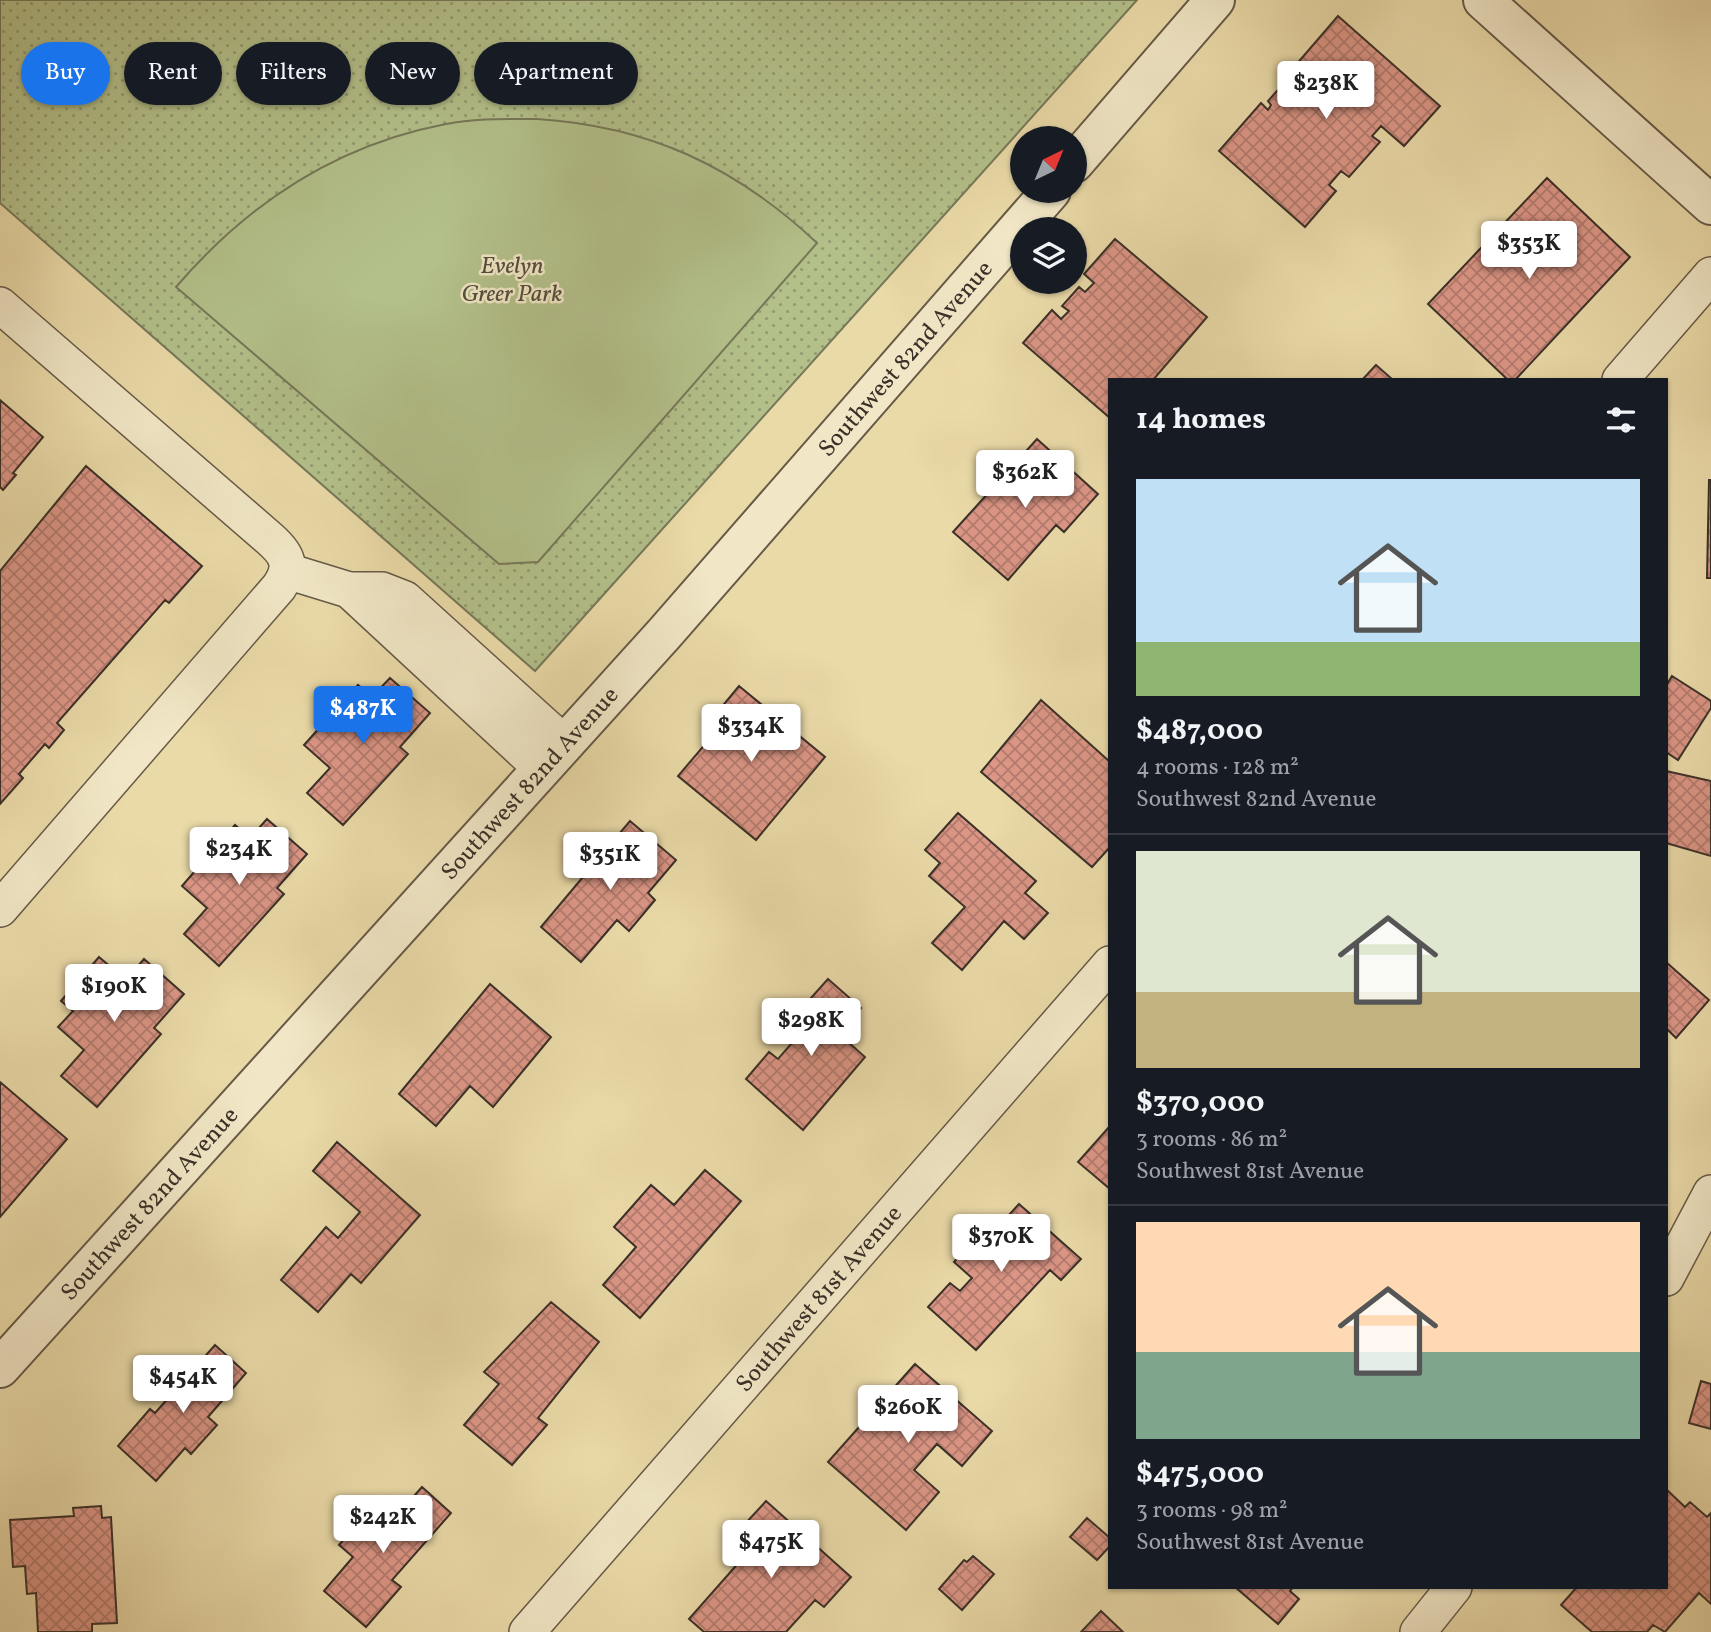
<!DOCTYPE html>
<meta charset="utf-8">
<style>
body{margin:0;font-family:Vollkorn,serif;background:#242831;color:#f1f3f6;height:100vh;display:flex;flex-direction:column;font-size:26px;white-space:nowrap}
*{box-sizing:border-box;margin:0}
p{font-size:23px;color:#9ea1a6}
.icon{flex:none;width:38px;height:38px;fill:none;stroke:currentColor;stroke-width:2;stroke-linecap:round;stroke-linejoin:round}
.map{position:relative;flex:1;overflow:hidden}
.side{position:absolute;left:1108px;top:378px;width:560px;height:1211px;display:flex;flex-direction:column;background:#171b24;border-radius:0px;box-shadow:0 2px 5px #0004}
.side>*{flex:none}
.top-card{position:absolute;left:21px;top:42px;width:665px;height:63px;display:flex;gap:14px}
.needle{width:46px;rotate:43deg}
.buttons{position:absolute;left:1010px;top:126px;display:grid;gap:14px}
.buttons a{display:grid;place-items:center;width:77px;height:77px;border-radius:50%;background:#171b24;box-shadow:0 2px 5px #0004;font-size:35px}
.price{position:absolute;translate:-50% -60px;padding:0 16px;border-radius:7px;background:#fff;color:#222;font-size:23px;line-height:46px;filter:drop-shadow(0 2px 4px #0008)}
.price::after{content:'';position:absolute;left:50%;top:42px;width:21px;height:16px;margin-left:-10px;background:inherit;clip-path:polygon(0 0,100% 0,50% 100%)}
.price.on{background:#1a73e8;color:#fff}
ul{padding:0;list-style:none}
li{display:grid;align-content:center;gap:14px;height:371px;padding:0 28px}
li+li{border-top:2px solid #363941}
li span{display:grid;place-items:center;height:217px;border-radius:0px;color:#555}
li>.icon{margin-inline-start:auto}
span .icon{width:126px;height:126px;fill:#fffc;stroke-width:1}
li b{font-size:30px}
h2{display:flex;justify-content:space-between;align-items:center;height:84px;padding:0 28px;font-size:30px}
.pill{padding:0 24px;border-radius:32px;background:#171b24;box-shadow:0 2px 5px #0004;font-size:24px;line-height:63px}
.pill.on{background:#1a73e8;color:#fff}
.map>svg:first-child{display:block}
.park{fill:url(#park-dots);stroke:#767859;stroke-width:2}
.pitch{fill:#b3c08a;stroke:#767859;stroke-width:2}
.building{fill:url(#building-cross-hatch);stroke:#3a3028;stroke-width:2}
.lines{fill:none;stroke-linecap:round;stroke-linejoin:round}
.minor-casing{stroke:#665a48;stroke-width:38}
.tertiary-casing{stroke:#665a48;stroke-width:42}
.minor{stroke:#f1e7c6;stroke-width:35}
.tertiary{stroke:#f1e7c6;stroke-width:38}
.labels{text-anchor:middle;stroke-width:5;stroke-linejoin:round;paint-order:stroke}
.park-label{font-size:24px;font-style:italic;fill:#524d3c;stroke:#f1e7c6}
.street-label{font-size:24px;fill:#3a3028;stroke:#f1e7c6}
</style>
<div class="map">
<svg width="1711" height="1632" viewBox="0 0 1711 1632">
<defs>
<pattern id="park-dots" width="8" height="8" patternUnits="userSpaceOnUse" patternTransform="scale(1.75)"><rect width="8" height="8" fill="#b3c08a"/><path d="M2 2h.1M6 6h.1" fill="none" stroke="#939c71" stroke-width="1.8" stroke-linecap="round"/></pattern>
<pattern id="building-cross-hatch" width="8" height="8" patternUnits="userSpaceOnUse" patternTransform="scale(1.75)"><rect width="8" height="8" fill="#dc9686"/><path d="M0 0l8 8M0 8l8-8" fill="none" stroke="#b37b6e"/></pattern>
</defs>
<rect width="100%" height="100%" fill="#eadaa8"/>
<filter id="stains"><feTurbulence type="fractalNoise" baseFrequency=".00286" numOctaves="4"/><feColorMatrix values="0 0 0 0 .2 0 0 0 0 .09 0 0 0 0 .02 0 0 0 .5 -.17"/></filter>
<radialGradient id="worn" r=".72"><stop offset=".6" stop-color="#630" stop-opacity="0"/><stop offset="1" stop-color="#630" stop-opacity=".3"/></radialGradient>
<path class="park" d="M0,0H1137L535,671L0,203Z"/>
<path class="pitch" d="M537,119C648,126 735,166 817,243L538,562L499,564L176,287C248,203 336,145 446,124C475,118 507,119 537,119Z"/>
<path class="building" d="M1338,16L1440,106L1404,146L1381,126L1372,136L1380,142L1349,177L1341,171L1329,185L1336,191L1305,227L1219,151L1261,103L1268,110L1271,105L1268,101L1294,72L1297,76L1301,71L1295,66Z
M1547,178L1630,257L1515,380H1508L1428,304Z
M1115,239L1207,317L1153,380H1110V418L1023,343L1052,310L1061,319L1069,311L1062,306L1079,287L1085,292L1094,283L1084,274Z
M1376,365L1393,380H1362Z
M0,400L43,437L13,473L16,475L3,490L0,487Z
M1037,439L1098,494L1064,532L1056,525L1008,580L953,532Z
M86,466L202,566L169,603L165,600L57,723L64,730L49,748L45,744L19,774L23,778L0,804V571Z
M1709,480H1711V578H1707Z
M1672,676L1711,701V708L1678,760L1666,752V686Z
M390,678L430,713L400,747L408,754L343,825L307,793L330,768L304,745L358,685L372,697Z
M739,686L825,757L756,840L678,776L719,728L710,721Z
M1041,700L1110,762V847L1092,867L981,772Z
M1666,771L1711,781V856L1666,843Z
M958,813L1036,881L1025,893L1048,913L1024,939L1004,921L962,970L932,943L965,907L929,876L940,863L925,850Z
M267,819L307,854L277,888L284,894L219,966L184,934L207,908L182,886L235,825L250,838Z
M630,821L676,860L648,893L655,900L629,931L617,920L581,962L541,927Z
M99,957L126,980L144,959L184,994L154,1028L161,1034L97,1107L61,1076L84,1050L58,1027L73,1011L61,1001Z
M1666,962L1709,1000L1676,1038L1666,1028Z
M828,979L861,1008L838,1033L865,1057L803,1130L746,1079L769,1052L778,1059L806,1027L794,1017Z
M490,984L551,1037L493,1107L470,1086L436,1126L399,1094Z
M0,1082L67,1139L0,1217Z
M1110,1126V1189L1078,1162Z
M337,1142L420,1215L361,1283L351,1274L318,1312L281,1280L326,1227L338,1238L360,1212L313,1171Z
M705,1170L741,1201L640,1318L603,1285L636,1247L614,1227L651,1185L674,1205Z
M1019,1204L1081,1259L1061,1280L1050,1270L976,1350L928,1307L950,1283L960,1291L972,1278L954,1262L992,1218L1000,1225Z
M551,1302L599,1342L538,1418L547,1425L512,1465L464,1425L499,1384L484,1372Z
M215,1345L246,1373L208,1417L217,1425L191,1454L185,1448L156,1481L118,1446L150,1409L155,1413Z
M915,1364L992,1431L962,1466L937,1444L914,1470L939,1492L906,1530L828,1462Z
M1701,1381L1711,1384V1429L1689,1423Z
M422,1487L451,1513L392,1580L401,1587L366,1627L324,1591L353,1557L339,1545L374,1505L392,1521Z
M1666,1489L1685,1507L1690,1502L1707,1517L1711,1513V1604L1699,1593L1665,1632L1653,1625L1647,1632H1592L1561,1605L1577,1587H1666Z
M766,1501L851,1577L824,1607L815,1600L786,1632H704L689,1619L749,1551L733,1537Z
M101,1506L102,1518L111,1517L117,1623L92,1624V1632H38L36,1593L27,1594L25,1566L13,1567L10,1520L74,1516L73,1508Z
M1087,1518L1110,1538V1546L1097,1560L1070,1537Z
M973,1556L994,1574L962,1610L939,1589L964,1560L967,1562Z
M1235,1587H1293L1290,1591L1299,1599L1278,1624Z
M1101,1611L1123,1632H1081Z"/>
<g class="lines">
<defs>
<g id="minor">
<path d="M0,305L270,539C288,555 293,566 279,587L0,909"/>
<path d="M1620,380L1711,275"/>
<path d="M287,571L349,590H382L405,599L564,743"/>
<path d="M349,590L541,768"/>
<path d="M1666,1278L1711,1193"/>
<path id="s1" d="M527,1632L1110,964"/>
<path d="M1418,1632L1454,1587"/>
</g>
<g id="tertiary">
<path d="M1483,0L1711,205"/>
<path d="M1074,163L1215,0"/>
<path id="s2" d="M0,1368L664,634L1051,191"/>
</g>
</defs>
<use href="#minor" class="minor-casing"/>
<use href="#tertiary" class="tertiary-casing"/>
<use href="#minor" class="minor"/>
<use href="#tertiary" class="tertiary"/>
</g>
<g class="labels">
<g class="park-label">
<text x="512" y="273">Evelyn<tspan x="512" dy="28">Greer Park</tspan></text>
</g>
<g class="street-label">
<text dy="8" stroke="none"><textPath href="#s2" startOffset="1356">Southwest 82nd Avenue</textPath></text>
<text dy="8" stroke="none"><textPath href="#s2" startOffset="789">Southwest 82nd Avenue</textPath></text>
<text dy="8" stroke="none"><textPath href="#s2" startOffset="222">Southwest 82nd Avenue</textPath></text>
<text dy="8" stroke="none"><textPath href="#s1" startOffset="443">Southwest 81st Avenue</textPath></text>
</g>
</g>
<rect width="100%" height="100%" filter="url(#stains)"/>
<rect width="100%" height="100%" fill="url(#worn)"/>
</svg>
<div class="buttons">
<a><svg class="needle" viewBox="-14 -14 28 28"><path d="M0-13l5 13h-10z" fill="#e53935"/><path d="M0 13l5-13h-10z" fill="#9ea1a6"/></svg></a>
<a><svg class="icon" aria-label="layers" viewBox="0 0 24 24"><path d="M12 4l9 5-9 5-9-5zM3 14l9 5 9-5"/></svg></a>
</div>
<b class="price" style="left:1326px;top:121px">$238K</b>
<b class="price" style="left:1529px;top:281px">$353K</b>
<b class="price" style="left:1025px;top:510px">$362K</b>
<b class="price on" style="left:363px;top:746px">$487K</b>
<b class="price" style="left:751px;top:764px">$334K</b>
<b class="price" style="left:239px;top:887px">$234K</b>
<b class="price" style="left:610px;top:892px">$351K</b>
<b class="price" style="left:114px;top:1024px">$190K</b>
<b class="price" style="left:811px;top:1058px">$298K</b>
<b class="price" style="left:1001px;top:1274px">$370K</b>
<b class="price" style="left:183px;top:1415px">$454K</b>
<b class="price" style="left:908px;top:1445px">$260K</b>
<b class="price" style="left:383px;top:1555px">$242K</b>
<b class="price" style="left:771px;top:1580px">$475K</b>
<div class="top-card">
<a class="pill on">Buy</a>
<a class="pill">Rent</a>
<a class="pill">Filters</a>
<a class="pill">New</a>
<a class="pill">Apartment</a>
</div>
<section class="side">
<h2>14 homes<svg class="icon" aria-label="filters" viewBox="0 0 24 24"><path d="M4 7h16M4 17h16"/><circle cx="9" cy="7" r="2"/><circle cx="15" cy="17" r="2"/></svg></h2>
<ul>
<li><span style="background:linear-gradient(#bfe0f5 75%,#8fb573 0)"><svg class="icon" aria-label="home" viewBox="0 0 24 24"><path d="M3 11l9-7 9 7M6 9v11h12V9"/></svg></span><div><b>$487,000</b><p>4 rooms · 128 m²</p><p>Southwest 82nd Avenue</p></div></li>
<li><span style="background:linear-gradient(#dfe7d0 65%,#c2b280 0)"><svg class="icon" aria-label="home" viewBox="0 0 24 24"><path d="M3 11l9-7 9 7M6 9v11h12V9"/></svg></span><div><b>$370,000</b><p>3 rooms · 86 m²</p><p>Southwest 81st Avenue</p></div></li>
<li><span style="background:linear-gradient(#ffd9b3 60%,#7fa58c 0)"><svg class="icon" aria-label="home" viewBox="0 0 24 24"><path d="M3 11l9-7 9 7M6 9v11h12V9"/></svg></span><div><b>$475,000</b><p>3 rooms · 98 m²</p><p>Southwest 81st Avenue</p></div></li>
</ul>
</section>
</div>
